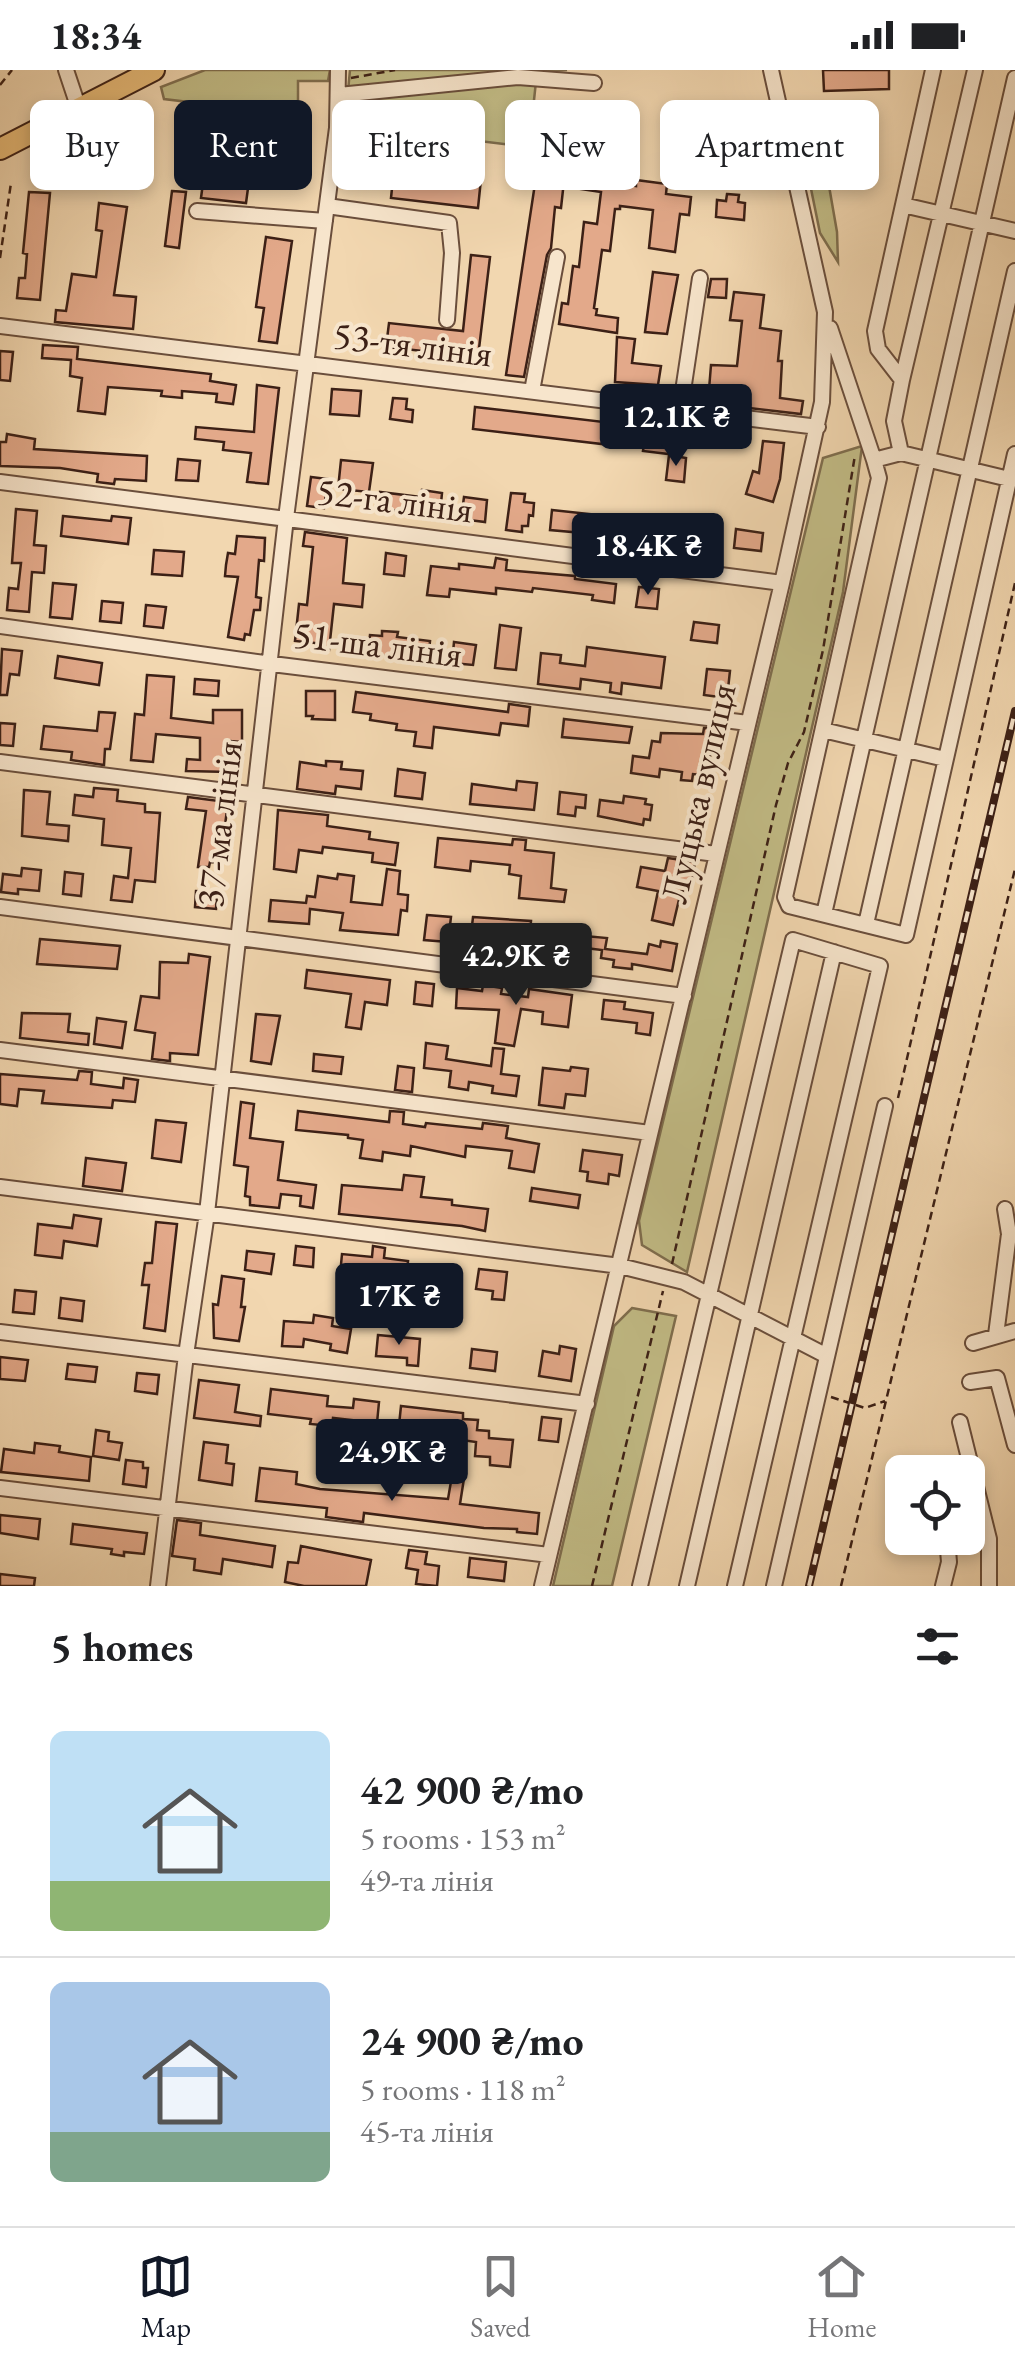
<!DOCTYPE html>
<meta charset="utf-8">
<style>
body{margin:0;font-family:"EB Garamond",serif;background:#f6f6f6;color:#202124;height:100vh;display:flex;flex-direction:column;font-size:38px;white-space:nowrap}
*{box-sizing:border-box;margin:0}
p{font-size:32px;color:#757577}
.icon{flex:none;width:55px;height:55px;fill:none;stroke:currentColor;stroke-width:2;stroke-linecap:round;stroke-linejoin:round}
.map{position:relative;height:1516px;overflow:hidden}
.drawer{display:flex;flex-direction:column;background:#fff;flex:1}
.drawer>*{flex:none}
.banner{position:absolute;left:30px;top:30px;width:955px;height:90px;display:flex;gap:20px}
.tools{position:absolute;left:885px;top:1385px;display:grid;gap:20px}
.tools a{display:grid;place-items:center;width:100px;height:100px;border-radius:15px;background:#fff;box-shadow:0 5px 15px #0003;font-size:50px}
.price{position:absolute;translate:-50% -85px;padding:0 22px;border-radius:10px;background:#111827;color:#fff;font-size:32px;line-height:65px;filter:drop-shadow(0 2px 5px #0008)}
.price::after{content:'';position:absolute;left:50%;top:60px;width:30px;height:22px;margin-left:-15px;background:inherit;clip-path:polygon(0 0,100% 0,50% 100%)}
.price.on{background:#222;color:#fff}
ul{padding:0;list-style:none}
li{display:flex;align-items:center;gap:30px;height:250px;padding:0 50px}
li+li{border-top:2px solid #e0e0e0}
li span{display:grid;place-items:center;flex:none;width:280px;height:200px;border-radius:15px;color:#555}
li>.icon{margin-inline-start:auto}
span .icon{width:120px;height:120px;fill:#fffc;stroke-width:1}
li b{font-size:42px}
h2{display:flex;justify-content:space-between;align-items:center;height:120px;padding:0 50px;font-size:42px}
.chip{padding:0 35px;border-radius:15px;background:#fff;box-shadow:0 5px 15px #0003;font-size:35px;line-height:90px}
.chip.on{background:#111827;color:#fff}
.status{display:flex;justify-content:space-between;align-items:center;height:70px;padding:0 50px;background:#fff;direction:ltr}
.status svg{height:28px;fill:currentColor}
.dock{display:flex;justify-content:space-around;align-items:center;height:140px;border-top:2px solid #e0e0e0;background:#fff;font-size:28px;color:#757577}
.dock a{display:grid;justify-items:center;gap:5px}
.dock .on{color:#111827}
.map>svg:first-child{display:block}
.green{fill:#c2bc86;stroke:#7f6e4e;stroke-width:2.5}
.building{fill:#e3a98a;stroke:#3c2016;stroke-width:2.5}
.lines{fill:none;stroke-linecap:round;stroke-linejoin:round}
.minor-casing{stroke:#6a4e3c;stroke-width:18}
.highway-casing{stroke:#3c2016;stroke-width:24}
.path{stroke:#3c2016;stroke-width:2.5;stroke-dasharray:8 5;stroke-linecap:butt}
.minor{stroke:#f7e5cc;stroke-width:14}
.highway{stroke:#e9bc78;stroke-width:20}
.rail-casing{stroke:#3c2016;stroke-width:8}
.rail{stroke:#f7e5cc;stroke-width:4;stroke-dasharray:11;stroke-linecap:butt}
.labels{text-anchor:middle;stroke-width:8;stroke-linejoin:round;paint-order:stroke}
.street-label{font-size:38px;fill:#3c2016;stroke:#f7e5cc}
</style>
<div class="status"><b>18:34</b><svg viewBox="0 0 49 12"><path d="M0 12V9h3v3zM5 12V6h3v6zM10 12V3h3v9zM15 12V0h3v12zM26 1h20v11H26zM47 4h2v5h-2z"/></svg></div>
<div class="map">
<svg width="1015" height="1516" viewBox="0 0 1015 1516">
<rect width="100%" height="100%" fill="#f2d7b0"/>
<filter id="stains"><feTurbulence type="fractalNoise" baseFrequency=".002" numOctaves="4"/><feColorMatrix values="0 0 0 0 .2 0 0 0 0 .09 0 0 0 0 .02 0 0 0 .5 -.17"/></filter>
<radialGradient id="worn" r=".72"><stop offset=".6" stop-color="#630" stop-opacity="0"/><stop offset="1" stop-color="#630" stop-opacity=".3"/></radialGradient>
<path class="green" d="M205,0H330L328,11H298V45L164,29L161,17Z
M350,0H567L537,2L529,77L356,56L346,43Z
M817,47L837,162L838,192L820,163L797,50Z
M862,376L843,522L687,1202L642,1175L639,1151L823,388Z
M632,1238L676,1246L612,1516H553L614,1256Z"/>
<path class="building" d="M823,0H889V19L824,21Z
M208,75L253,81L246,133L201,128Z
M578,95L598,97L596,110L636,116V110L667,114L666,124L691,127L689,145L680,144L675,182L649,178L653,140L620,136V139H615L610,181L602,180L594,238L597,239L596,245L618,248L617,263L559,254L562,233L568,234L573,196L579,197L584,152L597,154L601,122L574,118Z
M394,99L481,109L478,138L391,128Z
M536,107L564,111L561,138L555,137L551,178L547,185L524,307L506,305Z
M172,121L186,122L179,178L165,176Z
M29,122L50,123L40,230L17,228L19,208H25L27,184L23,183Z
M727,124L739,125L738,132L745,133L744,150L716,147L717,130L726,131Z
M99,133L127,137L114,225L136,227L133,259L55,252L56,240L66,241L72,204L96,207L102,161L96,160Z
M266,167L292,171L277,273L259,271L264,238L256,237Z
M471,185L490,187L478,287L386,277L389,253L463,261Z
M653,202L678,205L667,264L645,262Z
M711,209H727L726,228L708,227Z
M734,222L764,225L760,258L781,261L778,291H782L780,328L803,331L801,344L749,338L750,335L708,332L711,295L737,296L742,251L730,250Z
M617,267L635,269L632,293L661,296L658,315L615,312Z
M43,275L78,277L77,289L211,304L210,311L236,315L233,334L216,332L217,324L182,321V328L161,326L162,321L108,317L105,344L78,341L82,308L70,306L71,290L42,288Z
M0,281L13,282L10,311L0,310Z
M257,315L279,318L268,414L247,412L251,383L223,380L224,372L195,369L196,357L254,362Z
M332,319L361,321L359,346L330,344Z
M393,328L407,329L406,339L413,340L412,352L390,349Z
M475,337L621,354L619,376L473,359Z
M646,360L680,364L677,385L643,381Z
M7,364L35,369L34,379L147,386L146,411L115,409L114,414L97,412L98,404L60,398L0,396V372H6Z
M763,371L784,373L780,409L773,432L746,424L753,401L759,403Z
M669,385L686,388L684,412L666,410Z
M178,389L200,391L198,411L176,410Z
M341,390L373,393L369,422L338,419Z
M311,407L328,409L324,438L307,436Z
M422,420L442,423L440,444L378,439L380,422L421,427Z
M511,423L525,424L524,432L534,433L533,446L529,445L528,456H522V462L506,460Z
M464,427L487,430L485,452L461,449Z
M16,439L37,441L34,475L46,476L44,503L32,502L29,542L7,540L9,518L18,519L21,493H12Z
M552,440L608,446L605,465L550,460Z
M63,446L111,451L112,446L131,448L128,474L61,466Z
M630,449L693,455L691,476L627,469Z
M736,459L763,463L761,481L734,478Z
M305,462L347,468L343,513L364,515L362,537L334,534L329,580L315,578L316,573L295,571L299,534L307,535L313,477L303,476Z
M237,466L265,468L264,491L259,490L256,527L261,528L260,540H254L250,565L245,564L244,570L228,567L238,507L225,506L226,495L228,483L235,484Z
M154,480L184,482L182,506L152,504Z
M386,483L406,486L404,506L384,504Z
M496,488L507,490L506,500L575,506V509L616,514L614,533L592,530L593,525L533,518L532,522L496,518V524L450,519L449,527L427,525L431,496L459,499V494L494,498Z
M53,513L76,515L72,549L50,547Z
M639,517L659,519L657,539L636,537Z
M102,531L123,533L121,553L100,551Z
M146,535L166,537L163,558L144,556Z
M694,552L719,555L717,573L691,570Z
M500,555L521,558L516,600L495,598Z
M382,561L398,562L397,567L430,571L428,591L368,584L370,565L382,566Z
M454,572L476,575L473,595L452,593Z
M587,577L665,587L661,618L622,613L621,624L610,622L611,613L581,609L580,619L538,614L541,583L561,585L560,593L585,596Z
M2,579L22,581L19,605L10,604L7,625H0Z
M58,586L102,593L99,615L55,608Z
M707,599L730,601L727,628L704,625Z
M147,605L174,607L171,648L213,653V640H242V672L231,671L230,702L186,701L187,689L200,690V668L156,664L153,692L131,690L135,644L144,645Z
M195,609L219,611L218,626L194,624Z
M306,621H335V650L312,649L313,646H306Z
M356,622L508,642L509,634L530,637L528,656L501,653L499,665L434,657L432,678L414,676L416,662L396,660L397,654L370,650L371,644L353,642Z
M99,642L115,643L110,679H105L104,695L71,690L72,682L41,679L44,656L97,661Z
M564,649L632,657L629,673L562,667Z
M0,653L15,654L13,676L0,675Z
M704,658L714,659L709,694H713L712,706L693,704L692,711L681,710L682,702L660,699L659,707L631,703L633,686L649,688L652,671L660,672L661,663L703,664Z
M326,691L342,692L341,699L363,701L361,719L336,716L335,724L297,719L300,692L326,696Z
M398,699L425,703L422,729L395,726Z
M517,711L537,713L534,740L470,734L472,714L516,720Z
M94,718L118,720L117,731L145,734V742L160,743L155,812L135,810L132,832L111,830L114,806L128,808L131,778L102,775L104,749L73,745L75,725L93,727Z
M24,720L50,722L47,754L69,756L68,771L22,766Z
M560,722L586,725L585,738L576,737L575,746L558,744Z
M624,726L646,729L645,734L652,735L650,750L644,749L643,755L598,746L600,730L623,733Z
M188,727L219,731L218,739L227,740L220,793L210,792L209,797H198L206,741L186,739Z
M278,740L328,745L327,756L370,762L369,769L398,773L395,795L372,792L373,783L323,777L322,783L299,780L296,802L274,799Z
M438,768L512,775L513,769L526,770L525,780L554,783L551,818L566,820L564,832L519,828L521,806L509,804L510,795L471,791L470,801L435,797Z
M668,788L695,792L690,822L681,821L673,855L652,850L658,821L637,817L641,797L665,801Z
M22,798L41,800L39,821L18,819V824L1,822L3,804L21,806Z
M387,799L400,801L398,824L408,825L407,841L401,840L398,865L340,860L343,843L310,839L309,854L269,851L271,830L306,833L307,826L315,827L318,806L337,809L338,804L354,806L351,832L382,835Z
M65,802L83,804L81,826L63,824Z
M196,821L217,823L216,839L195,837Z
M427,845L451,847L448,872L424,870Z
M473,847L531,851L529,873L558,876L556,890L515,884L516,877L470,873Z
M563,864L607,868L605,879L647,884L649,874L660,877L661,871L677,874L672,901L632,894V899L613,897L614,890L601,888L602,880L585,878L584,889L561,887Z
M40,869L120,876L117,899L37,894Z
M189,884L210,887L198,985L170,983V991L152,989L155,963L135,960L141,926L159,928L160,892L188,893Z
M307,900L390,910L387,935L365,932L361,959L346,957L351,924L305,918Z
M416,912L434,914L432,936L414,934Z
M483,915L502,918L501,924L528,927L529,919L572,925L568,957L542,954L543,942L521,939L514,976L495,973L499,940L456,938L457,918L482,921Z
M604,930L625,932L624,939L653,943L650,965L636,963L637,953L602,949Z
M22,943L70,944L68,962L89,964L88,975L20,968Z
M256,944L280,946L271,994L251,991Z
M97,948L126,952L122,978L94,974Z
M426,973L448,976L446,989L491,996L493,978L504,979L501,1004L519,1006L516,1026L492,1023L493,1016L469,1012L468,1020L449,1017L451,1001L424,998Z
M314,984L343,987L341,1004L313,1001Z
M398,996L414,998L412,1022L395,1020Z
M571,997L588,999L585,1026L566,1024L564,1038L539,1035L543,998L570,1001Z
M79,1001L92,1002L91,1014L123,1018L124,1008L138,1010L135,1032L113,1030L112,1038L42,1033L44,1021L19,1019L17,1036L0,1034V1004L77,1010Z
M241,1032L254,1034L250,1068L283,1072L278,1110L316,1115L313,1138L300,1136L301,1126L281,1124L279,1138L250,1135V1127L245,1126L248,1097L234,1095Z
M298,1041L389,1052L390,1041L404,1042L403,1054L425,1057L426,1053L482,1059L483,1053L508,1056L506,1068L539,1074L534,1102L509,1098L512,1081L466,1076L465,1087L411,1076L410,1086L383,1082L382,1091L360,1088L363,1070L348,1068V1065L296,1060Z
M156,1050L186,1053L181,1092L152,1088Z
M583,1080L622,1085L619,1106L609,1104L608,1114L587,1111L588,1102L580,1101Z
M86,1088L126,1093L122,1121L83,1116Z
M404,1105L424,1107L421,1127L452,1130V1135L488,1139L485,1161L462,1156L339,1144L342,1115L402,1120Z
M532,1118L580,1125L578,1138L530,1131Z
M74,1145L101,1149L97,1176L64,1171L62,1188L35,1185L38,1154L72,1158Z
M156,1152L177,1154L165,1261L144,1258L149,1215H142L145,1193H152Z
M296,1176L314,1178L313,1197L294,1195Z
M373,1176L385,1178L384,1188L408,1191L406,1209L366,1204L365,1208L340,1205L342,1184L372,1187Z
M247,1181L274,1184L271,1204L245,1200Z
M432,1195L453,1198L451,1215L430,1213Z
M479,1199L507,1202L504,1230L492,1229L493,1221L476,1219Z
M222,1206L244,1209L241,1237H245L239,1271L214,1268L213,1234L218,1235Z
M15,1220L36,1222L34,1244L13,1242Z
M61,1228L84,1231L82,1251L59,1248Z
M314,1245L333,1248L332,1256L351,1259L347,1283L330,1280L331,1274L304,1269L303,1277L282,1276L284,1251L313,1253Z
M378,1265L420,1269L418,1296L407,1295V1288L376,1286Z
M560,1276L576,1279L571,1311L539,1306L543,1281L559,1284Z
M472,1279L497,1282L495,1301L470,1298Z
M0,1287L28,1290L25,1311L0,1309Z
M68,1294L97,1297L95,1312L66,1309Z
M137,1303L159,1305L157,1324L135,1321Z
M199,1310L239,1315L235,1342L261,1346L260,1356L194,1348Z
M271,1319L328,1326L327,1336L353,1338L354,1329L379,1332L377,1353L333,1348L332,1356L310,1354L311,1349L268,1344Z
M401,1336L463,1343V1349L478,1350L477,1360L489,1361V1368L513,1370L510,1397L490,1395V1387L475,1386L476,1372L428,1365L427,1376L415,1375L416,1365H410L411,1357L399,1355Z
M542,1347L561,1349L558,1372L539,1370Z
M96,1360L109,1362L108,1371L122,1373L119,1390L93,1386Z
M204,1372L228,1375L226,1393L234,1394L232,1415L199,1410Z
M35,1373L60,1376L59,1382L91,1387L89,1411L1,1402L4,1379L34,1383Z
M126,1390L143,1392V1398H148L146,1417L123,1414Z
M260,1398L297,1402L296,1414L320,1419L448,1429L453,1400L465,1402L460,1434L539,1443L537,1464L517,1462V1459L484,1458L364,1443L363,1452L326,1447L327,1438L256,1431Z
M0,1445L40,1449L38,1469L0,1463Z
M177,1450L201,1453L200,1465L275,1476L272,1497L223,1489L221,1504L194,1500L195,1489L172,1486Z
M73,1454L147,1463L144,1484L124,1482V1486L111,1484L112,1479L71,1474Z
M301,1476L371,1490L366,1516H304L285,1512L288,1492L298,1493Z
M409,1480L427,1482L425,1494L439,1496L437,1516L416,1514L418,1500L406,1498Z
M470,1488L506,1492L504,1511L468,1507Z
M0,1504L35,1508L34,1516H0Z"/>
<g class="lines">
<defs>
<path id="minor" d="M66,0L78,36
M339,25L518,7L594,13
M903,135L1015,161
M327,136L449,153L452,183L447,250
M197,141L325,151
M0,256L818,357
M830,258L874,390
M902,310L878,279L875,261L933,0
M532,321L557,187
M680,341L700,208
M901,383L894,351L902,310L975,0
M1009,409L901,383L874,390L879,408L785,827L789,836L906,865L1015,384
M0,412L782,513
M0,556L272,594L748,653
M823,660L945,689
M0,692L716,784
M0,837L684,926
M824,844L1015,8
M866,854L1015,201
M0,980L650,1063
M0,1117L620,1196L684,1212L827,1286
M0,1262L587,1334
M996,1265L1009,1164L1005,1139
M973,1273L1015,1261
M970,1312L997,1308L1015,1375
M960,1352L989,1469V1516
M0,1418L549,1485
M158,1516L186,1285L207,1143L286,448L337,58L338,0
M542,1516L782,513L822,332L825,242L771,0
M640,1516L793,870L880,896L735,1516
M687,1516L834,882
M774,1516L885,1036
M943,1516L949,1492L947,1468"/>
<path id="highway" d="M0,79L154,0"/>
</defs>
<use href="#minor" class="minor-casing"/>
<use href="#highway" class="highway-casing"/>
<path class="path" d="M351,8L395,0
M0,15L12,0
M0,188L11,113
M898,1028L1015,513
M672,1194L776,735L788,693L804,662L823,580L855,385
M831,1327L865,1338L885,1331
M592,1516L663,1221
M841,1516L1015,799"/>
<use href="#minor" class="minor"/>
<use href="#highway" class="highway"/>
<defs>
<path id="rail" d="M809,1516L1015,641"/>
</defs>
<use href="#rail" class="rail-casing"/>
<use href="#rail" class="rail"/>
</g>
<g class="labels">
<g class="street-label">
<text transform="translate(413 274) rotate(7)" y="13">53-тя лінія</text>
<text transform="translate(395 430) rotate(7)" y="13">52-га лінія</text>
<text transform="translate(378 574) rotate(7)" y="13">51-ша лінія</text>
<text transform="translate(698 723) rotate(-77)" y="13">Луцька вулиця</text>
<text transform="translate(219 754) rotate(-83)" y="13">37-ма лінія</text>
</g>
</g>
<rect width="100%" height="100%" filter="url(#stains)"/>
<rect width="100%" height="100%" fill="url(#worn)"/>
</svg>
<div class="tools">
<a><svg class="icon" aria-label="locate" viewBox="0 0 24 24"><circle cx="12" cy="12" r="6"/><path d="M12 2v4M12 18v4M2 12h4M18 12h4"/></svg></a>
</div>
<b class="price" style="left:676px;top:399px">12.1K ₴</b>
<b class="price" style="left:648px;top:528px">18.4K ₴</b>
<b class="price on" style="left:516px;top:938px">42.9K ₴</b>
<b class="price" style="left:399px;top:1278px">17K ₴</b>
<b class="price" style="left:392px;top:1434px">24.9K ₴</b>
<div class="banner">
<a class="chip">Buy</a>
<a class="chip on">Rent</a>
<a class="chip">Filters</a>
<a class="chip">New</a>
<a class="chip">Apartment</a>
</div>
</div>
<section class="drawer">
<h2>5 homes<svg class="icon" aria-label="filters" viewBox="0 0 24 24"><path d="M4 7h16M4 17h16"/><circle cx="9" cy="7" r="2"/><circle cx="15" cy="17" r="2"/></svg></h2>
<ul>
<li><span style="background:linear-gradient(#bfe0f5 75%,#8fb573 0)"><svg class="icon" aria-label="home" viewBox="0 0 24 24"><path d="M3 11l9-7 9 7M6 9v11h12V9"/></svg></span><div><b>42 900 ₴/mo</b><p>5 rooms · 153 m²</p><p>49-та лінія</p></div></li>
<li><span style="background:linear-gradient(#a9c7e8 75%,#7fa58c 0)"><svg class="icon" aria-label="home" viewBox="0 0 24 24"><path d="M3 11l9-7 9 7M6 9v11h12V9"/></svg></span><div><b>24 900 ₴/mo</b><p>5 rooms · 118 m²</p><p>45-та лінія</p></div></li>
</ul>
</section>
<nav class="dock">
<a class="on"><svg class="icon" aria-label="map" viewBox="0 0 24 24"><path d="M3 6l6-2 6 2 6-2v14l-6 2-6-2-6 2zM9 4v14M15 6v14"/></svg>Map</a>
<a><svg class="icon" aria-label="saved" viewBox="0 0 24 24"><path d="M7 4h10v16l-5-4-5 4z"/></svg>Saved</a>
<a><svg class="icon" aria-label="home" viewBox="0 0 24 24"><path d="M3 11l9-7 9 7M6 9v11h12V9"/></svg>Home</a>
</nav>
